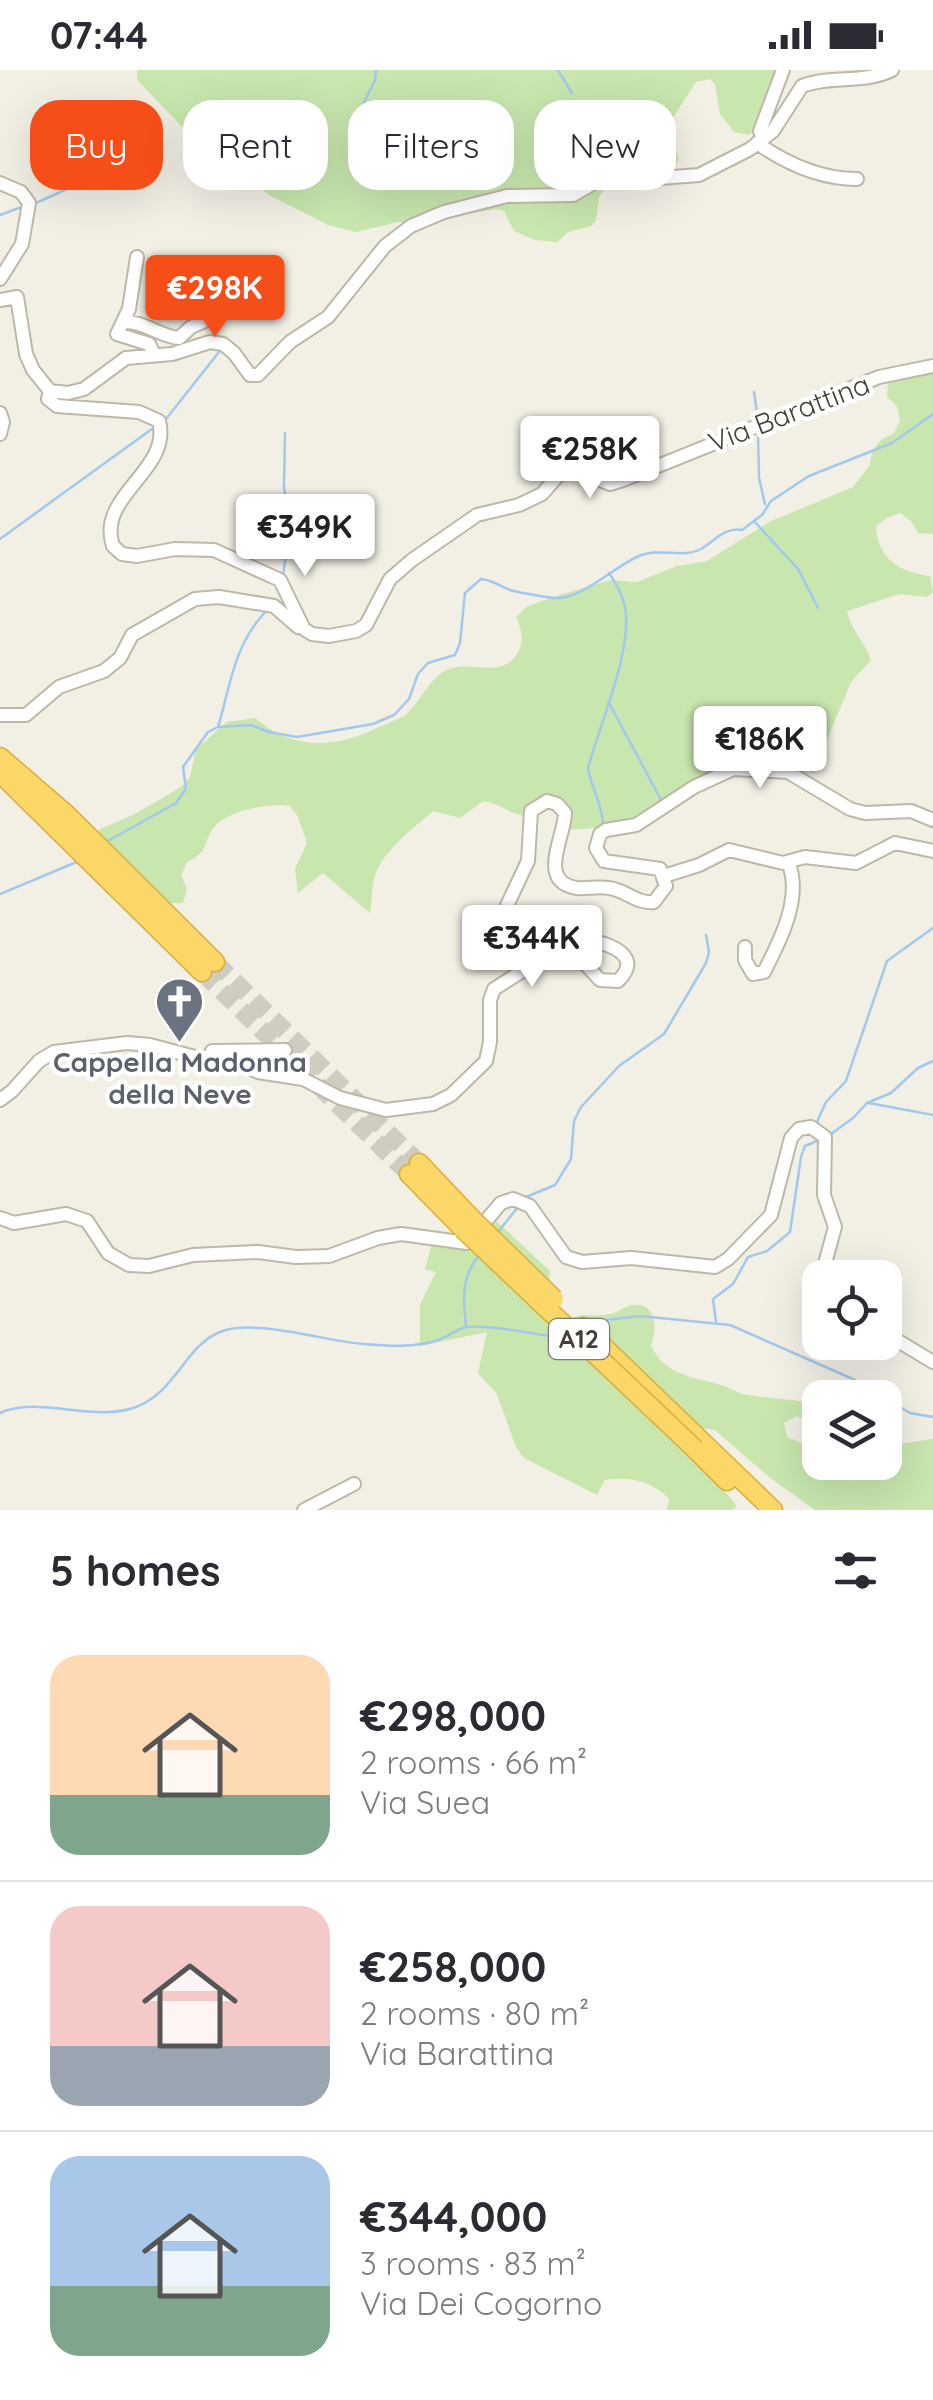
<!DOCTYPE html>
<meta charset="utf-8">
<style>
body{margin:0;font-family:Quicksand,sans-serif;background:#f7f7f7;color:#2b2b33;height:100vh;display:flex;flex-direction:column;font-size:38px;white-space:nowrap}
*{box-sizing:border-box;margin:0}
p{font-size:32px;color:#7c7c81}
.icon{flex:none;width:55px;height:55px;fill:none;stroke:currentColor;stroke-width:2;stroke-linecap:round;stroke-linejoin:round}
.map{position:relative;height:1440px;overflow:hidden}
.sheet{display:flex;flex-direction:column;background:#fff;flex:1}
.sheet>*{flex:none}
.hud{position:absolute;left:30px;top:30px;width:875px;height:90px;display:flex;gap:20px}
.controls{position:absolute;left:802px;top:1190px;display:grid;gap:20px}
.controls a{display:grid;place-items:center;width:100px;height:100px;border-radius:20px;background:#fff;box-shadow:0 10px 40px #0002;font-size:50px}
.price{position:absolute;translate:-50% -85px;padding:0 22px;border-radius:10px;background:#fff;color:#222;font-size:32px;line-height:65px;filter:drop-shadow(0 2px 5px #0008)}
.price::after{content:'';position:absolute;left:50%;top:60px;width:30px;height:22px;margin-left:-15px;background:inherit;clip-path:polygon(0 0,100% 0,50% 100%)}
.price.on{background:#f64e19;color:#fff}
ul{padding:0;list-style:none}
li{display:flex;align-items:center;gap:30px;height:250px;padding:0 50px}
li+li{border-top:2px solid #e1e1e2}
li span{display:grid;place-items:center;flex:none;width:280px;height:200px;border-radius:30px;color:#555}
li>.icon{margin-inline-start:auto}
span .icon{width:120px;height:120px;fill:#fffc;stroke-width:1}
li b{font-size:42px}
h2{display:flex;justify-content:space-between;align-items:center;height:120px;padding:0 50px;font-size:42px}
.chip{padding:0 35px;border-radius:30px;background:#fff;box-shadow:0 10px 40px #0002;font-size:35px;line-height:90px}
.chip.on{background:#f64e19;color:#fff}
.status{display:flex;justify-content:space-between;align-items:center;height:70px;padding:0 50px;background:#fff;direction:ltr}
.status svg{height:28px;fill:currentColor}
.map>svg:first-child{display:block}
.green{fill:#c8e6ae}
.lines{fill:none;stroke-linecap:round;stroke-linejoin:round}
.stream{stroke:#a2c8ee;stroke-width:2.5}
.highway-tunnel{stroke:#cfccc2;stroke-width:18;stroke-dasharray:18 9;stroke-linecap:butt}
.minor-casing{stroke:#bdb8a8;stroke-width:16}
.highway-casing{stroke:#daad37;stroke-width:21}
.minor{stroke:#fff;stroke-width:12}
.highway{stroke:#fbd768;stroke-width:18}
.highway-bridge-casing{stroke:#daad37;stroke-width:21;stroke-linecap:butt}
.highway-bridge{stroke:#fbd768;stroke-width:18}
.labels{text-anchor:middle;stroke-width:9;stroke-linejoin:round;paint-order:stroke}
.shield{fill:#fff;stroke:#7d7972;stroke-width:2.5}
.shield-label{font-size:25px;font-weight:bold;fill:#454035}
.street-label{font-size:28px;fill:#454035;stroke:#fff}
.worship-label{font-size:28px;font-weight:bold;fill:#5b616d;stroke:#fff}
</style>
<div class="status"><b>07:44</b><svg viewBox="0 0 49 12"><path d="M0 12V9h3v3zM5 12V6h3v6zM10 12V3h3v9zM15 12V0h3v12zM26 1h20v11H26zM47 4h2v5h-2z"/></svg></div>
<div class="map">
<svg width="933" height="1440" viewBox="0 0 933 1440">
<rect width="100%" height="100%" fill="#f2efe5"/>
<path class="green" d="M137,0H777L754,60L749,65L734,62L720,44L715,14L710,9L696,12L667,57L679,88L676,95L664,100L620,98L599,127L596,151L591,156L568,162L557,172L535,170L514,161L504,141L498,139L451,146L430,154L398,152L356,162L328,155L269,125L187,62L141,14L137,9Z
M933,303V464L918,463L911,451L900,443L887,448L876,456C878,490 900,502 930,506L933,522L927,527L900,524L847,541C850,559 865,572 871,590L851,612L823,679L798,689L795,697L740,692L714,703L638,748L596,758L566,760L569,739C554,719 536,728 523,746C508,742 498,733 483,731L460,748L433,741C413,759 379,783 374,810C371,821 372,832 370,843L323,803L298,823L295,799L307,773L298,747L290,736C271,732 228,741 215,756C202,771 211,781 187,792L181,805L187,819L183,833C177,833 172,834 167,832C146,825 110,779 98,760L135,744L181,717L190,707L196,679L227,652L255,648C292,680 334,679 377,658C386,654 397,650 405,645C421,632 427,610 447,600C468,590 496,607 513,589C525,576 523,562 516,547L526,537L553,527L610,510L637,512L677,496L707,491L769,452L853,417L870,395L872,381L881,370L894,363L900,350L897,336L887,327L888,313Z
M493,1148L550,1201L548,1233L558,1255C586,1239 584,1249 610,1244C618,1243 625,1236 632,1235C657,1232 657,1259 651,1275C663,1305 694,1307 721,1315C729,1317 735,1322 743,1324C767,1329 795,1329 820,1334V1360L797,1346L784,1353L787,1367L820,1381V1392H885V1376L933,1369V1440H815L769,1407L715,1360L701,1358L689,1363L683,1378C698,1400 723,1414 737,1437L732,1440H667L669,1429C653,1411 629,1406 605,1410L597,1425L524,1388L516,1377L497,1324L478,1303L487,1262L420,1276V1235L436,1202L425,1199L432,1173L465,1177Z"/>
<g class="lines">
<path class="stream" d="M558,0L572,23
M356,77L359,43L375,10L376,0
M36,133L89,109
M0,145L24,136
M754,322L758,350
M166,349L219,282
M758,363L759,408L765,434
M754,451L798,499L818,538
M0,469L156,356
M283,506L289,461L284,416L285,363
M608,631L661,730
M218,657C231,614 233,577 266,541
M603,753C602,733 591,718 588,698C599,657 629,588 626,547C626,531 618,516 609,503
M106,772L176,733L186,719L183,697L208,662L218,657L251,655L269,662L297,667L373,654L394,645L409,629L418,604L428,593L455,585L460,573L465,523L481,509C493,510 499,516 510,520C516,522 550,528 556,528C582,529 615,496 639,486C659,477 682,489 701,479C715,471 724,457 742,460L762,445L771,431L809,406L892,373L933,344
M0,824L79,791
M869,1033L933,1045
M821,1057L817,1052L826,1032L846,1011L887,891L933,858
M831,1064L853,1048L867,1033L891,1023L918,998L933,991
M526,1127L555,1115L571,1089L574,1051L581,1037L619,996L664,964L706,893L709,882L706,865
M498,1162L518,1137
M588,1252L640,1246L730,1255L853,1309L884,1328
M716,1252L713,1229L733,1214L748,1187L767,1181L790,1162L801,1087L805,1076L819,1070
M466,1256C463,1228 461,1206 480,1184
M885,1328L910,1343L933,1347
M0,1343C38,1325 94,1353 136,1337C176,1322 185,1276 220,1262C253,1248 324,1271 363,1274C388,1276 414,1278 438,1270C447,1267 457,1259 466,1257C485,1254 529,1263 550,1266L562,1262"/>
<path class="highway-tunnel" d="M215,892L419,1093
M202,902L409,1104"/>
<defs>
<path id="minor" d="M763,69L760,61L783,0
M757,73C787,94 820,109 857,109
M0,113L21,122L29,133L22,174L0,209
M137,187L129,239L117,264L149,274L154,284
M0,230L17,227L26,284L33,300L50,321L68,323L84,319L126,288L172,284L210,272L223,274L234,283L250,305H258L290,272L328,247L385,176L411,156L444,142L507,126L573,125L613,102L660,108L699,105L750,79L773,61L802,16C831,5 864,14 892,0
M123,252C145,251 158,266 179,268L191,257L230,240V237L217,236
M0,343L3,352L0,364
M301,557L312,564L329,566L356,561L366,555L390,509L412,490L477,445L519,435L542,424L562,401L571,399L610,414L623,410L879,307L933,296
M0,645H26L59,617L104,601L120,588L132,565L195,529L219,527L274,536L298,557L302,555L280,510L214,480L175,479L137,486L122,484L113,476C96,425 172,401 159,351L139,342L57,336L48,329L50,321
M664,806L699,795L729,780L783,793L805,787L856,793L895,773L933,781
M745,877V890L753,904L764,902C780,871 803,827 788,792
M212,981L285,980
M0,1030L12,1021L39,991L54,982L127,973L150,975L195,987H224L258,1002L303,1009L340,1028L386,1040L433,1034L451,1025L486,991L490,972V930L494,919L549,884C575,877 584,893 600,910L618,911C653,877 580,866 559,867C548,867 537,871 526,871C516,871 510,869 503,864L501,848L528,791L531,741L547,731L557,734L565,743C565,766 536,812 577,818C587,819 598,816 609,818C626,820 636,834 654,832L666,816L660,799L604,791L596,778L600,764L606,760L636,755L694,717L733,699L788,702L850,739L865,743L911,741L933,750
M0,1148L14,1153L66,1144L87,1151L108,1183L129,1195L149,1196L193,1185L258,1182L296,1187L329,1186L378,1168L401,1164L467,1173L501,1133L513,1129L530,1136L566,1187L582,1192L631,1188L715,1197L728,1189L771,1145L791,1068L799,1059L811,1057L825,1067L824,1125L835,1157L821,1208
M885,1263L933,1292
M304,1440L354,1414"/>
<path id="highway" d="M0,687L66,744L215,892
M0,703L202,902
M419,1093L472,1149
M409,1104L463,1159
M583,1257L773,1440
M695,1379L727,1411"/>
</defs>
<use href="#minor" class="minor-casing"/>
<use href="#highway" class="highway-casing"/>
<use href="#minor" class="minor"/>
<use href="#highway" class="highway"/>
<defs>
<path id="highway-bridge" d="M472,1149L554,1229
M463,1159L695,1379"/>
</defs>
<use href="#highway-bridge" class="highway-bridge-casing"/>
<use href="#highway-bridge" class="highway-bridge"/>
</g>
<defs>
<symbol id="church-pin" viewBox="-11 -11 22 30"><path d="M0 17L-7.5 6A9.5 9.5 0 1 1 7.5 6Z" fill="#6b7280" stroke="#fff"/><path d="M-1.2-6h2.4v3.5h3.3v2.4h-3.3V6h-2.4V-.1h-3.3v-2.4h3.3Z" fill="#fff"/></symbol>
</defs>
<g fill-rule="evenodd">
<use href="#church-pin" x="152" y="904" width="55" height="75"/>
</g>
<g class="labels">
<rect class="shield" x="549" y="1249" width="60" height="40" rx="8"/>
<g class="shield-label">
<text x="579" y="1278">A12</text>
</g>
<g class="street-label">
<text transform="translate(789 343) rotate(-21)" y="10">Via Barattina</text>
</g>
<g class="worship-label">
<text x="180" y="1002">Cappella Madonna<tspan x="180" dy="32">della Neve</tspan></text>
</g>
</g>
</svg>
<div class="controls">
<a><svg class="icon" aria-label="locate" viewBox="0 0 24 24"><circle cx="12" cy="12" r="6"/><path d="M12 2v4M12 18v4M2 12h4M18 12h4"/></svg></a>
<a><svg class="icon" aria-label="layers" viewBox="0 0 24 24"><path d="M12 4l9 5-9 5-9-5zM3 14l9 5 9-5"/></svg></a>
</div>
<b class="price on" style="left:215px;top:270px">€298K</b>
<b class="price" style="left:590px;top:431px">€258K</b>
<b class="price" style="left:305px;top:509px">€349K</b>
<b class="price" style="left:760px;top:721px">€186K</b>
<b class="price" style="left:532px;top:920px">€344K</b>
<div class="hud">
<a class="chip on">Buy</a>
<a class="chip">Rent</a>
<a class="chip">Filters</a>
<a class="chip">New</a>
</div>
</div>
<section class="sheet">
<h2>5 homes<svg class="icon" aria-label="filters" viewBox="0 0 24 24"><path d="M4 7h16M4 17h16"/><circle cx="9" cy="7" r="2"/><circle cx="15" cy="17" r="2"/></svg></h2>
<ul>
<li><span style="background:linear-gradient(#ffd9b3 70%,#7fa58c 0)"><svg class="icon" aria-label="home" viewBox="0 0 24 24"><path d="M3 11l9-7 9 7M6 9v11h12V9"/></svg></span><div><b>€298,000</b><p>2 rooms · 66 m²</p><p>Via Suea</p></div></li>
<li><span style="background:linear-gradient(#f6c9c9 70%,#9aa5b1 0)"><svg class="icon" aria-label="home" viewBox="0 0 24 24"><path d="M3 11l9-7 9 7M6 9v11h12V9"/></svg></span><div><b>€258,000</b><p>2 rooms · 80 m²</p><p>Via Barattina</p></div></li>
<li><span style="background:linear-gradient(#a9c7e8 65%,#7fa58c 0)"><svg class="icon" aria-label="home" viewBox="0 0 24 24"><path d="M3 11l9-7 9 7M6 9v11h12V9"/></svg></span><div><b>€344,000</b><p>3 rooms · 83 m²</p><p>Via Dei Cogorno</p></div></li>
</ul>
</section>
